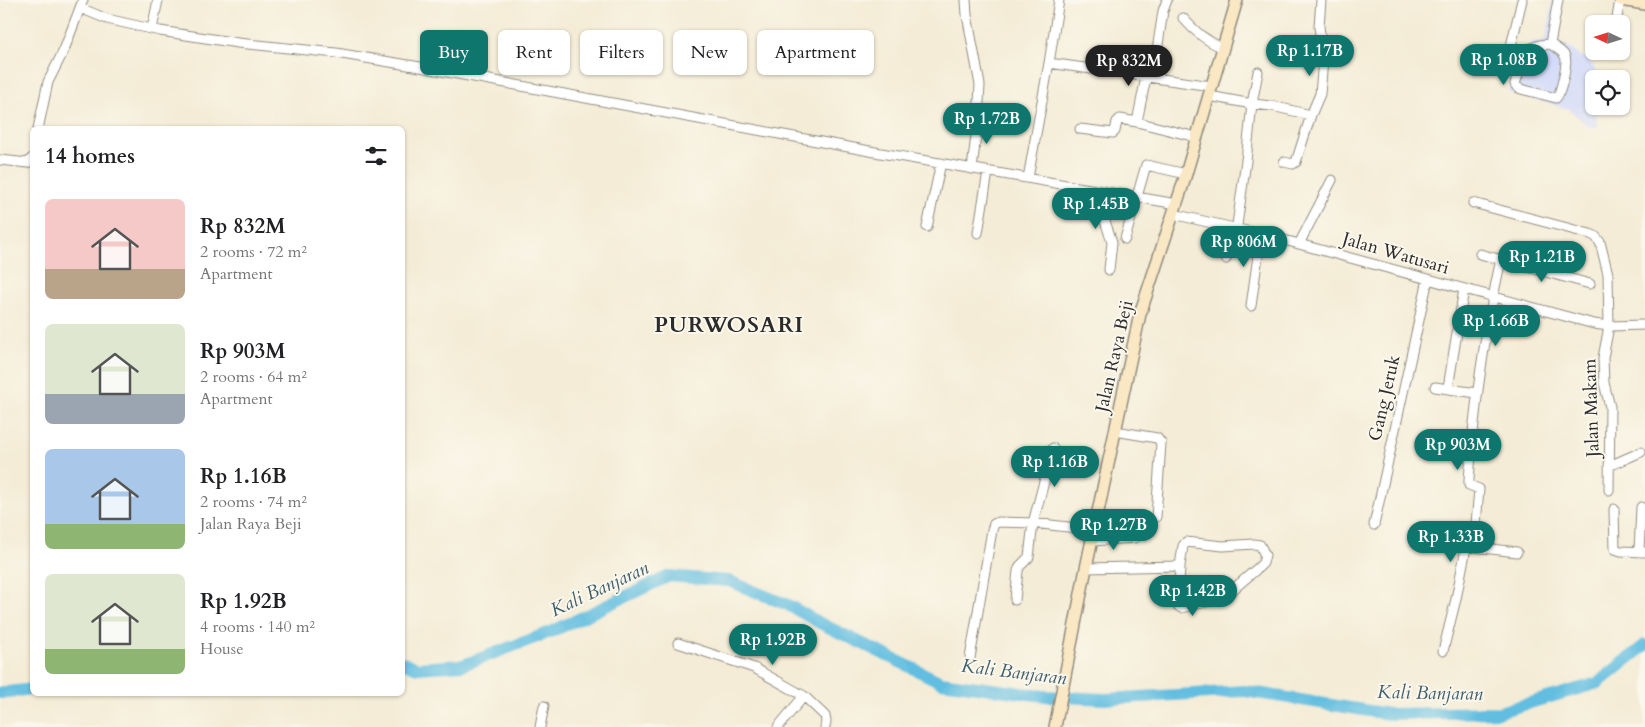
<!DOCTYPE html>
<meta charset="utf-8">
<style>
body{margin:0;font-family:Cardo,serif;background:#f6f6f6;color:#202124;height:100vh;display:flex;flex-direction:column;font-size:19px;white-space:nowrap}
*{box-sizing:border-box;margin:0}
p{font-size:16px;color:#757577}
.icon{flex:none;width:28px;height:28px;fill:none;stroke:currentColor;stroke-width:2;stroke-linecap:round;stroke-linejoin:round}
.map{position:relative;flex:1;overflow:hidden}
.drawer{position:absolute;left:30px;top:126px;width:375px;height:570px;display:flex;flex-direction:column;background:#fff;border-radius:8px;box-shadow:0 1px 4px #0004}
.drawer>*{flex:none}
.guide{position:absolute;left:420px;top:30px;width:475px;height:45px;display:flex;gap:10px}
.needle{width:32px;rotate:274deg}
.controls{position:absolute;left:1585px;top:15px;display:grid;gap:10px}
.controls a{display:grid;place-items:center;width:45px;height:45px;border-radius:8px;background:#fff;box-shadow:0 1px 4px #0004;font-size:25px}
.price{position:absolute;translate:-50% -42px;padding:0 11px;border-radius:18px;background:#0f766e;color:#fff;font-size:16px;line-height:32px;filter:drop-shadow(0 1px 2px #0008)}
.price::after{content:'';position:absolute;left:50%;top:30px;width:15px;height:11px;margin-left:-8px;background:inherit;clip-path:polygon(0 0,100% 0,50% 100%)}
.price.on{background:#222;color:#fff}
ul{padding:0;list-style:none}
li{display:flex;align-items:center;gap:15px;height:125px;padding:0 15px}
li span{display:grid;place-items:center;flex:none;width:140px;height:100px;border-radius:8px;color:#555}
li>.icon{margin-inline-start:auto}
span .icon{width:60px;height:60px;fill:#fffc;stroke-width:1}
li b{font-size:21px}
h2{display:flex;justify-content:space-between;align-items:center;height:60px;padding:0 15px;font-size:21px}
.pill{padding:0 18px;border-radius:8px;background:#fff;box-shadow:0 1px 4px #0004;font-size:18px;line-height:45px}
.pill.on{background:#0f766e;color:#fff}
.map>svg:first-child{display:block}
.built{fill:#d1d9f9}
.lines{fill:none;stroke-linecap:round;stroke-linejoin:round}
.river{stroke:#62bee0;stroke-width:12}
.street-casing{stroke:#908c80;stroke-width:11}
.secondary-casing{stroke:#908c80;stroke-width:14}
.street{stroke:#fff;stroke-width:9}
.secondary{stroke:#fae7c3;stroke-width:11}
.labels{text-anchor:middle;stroke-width:4;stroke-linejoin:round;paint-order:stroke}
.street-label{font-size:18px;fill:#2b2b2b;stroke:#fbf7ec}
.water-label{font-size:19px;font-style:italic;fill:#3e5e6a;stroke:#fbf7ec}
.district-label{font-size:22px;font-weight:bold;letter-spacing:1px;fill:#2b2b2b;stroke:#fbf7ec}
</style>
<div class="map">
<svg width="1645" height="727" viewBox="0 0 1645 727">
<rect width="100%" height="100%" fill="#fbf7ec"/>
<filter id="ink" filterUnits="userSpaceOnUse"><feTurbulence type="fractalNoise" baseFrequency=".02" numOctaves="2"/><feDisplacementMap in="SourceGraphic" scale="10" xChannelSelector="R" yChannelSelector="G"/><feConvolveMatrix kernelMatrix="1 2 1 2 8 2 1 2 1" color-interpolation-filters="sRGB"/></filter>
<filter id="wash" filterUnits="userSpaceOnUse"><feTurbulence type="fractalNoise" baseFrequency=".0096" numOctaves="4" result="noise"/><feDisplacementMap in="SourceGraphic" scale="20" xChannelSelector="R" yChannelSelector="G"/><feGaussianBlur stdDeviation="1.12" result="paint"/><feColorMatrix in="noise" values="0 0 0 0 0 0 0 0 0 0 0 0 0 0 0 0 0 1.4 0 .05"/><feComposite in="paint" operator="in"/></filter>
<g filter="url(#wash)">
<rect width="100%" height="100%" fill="#f4ecd6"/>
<path class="built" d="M1553,0H1561L1553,41L1571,48L1580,56L1589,59L1595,70L1594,106H1596L1597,127H1589L1569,109L1508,92L1510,83L1522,64L1532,42L1546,40Z"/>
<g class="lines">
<path class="river" d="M402,662L417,668L463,665L553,631L669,576L729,581L788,605L820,623L941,682L1044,696L1105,699L1245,691L1388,714L1499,712L1598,683L1645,645
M0,693L32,689"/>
</g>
</g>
<g filter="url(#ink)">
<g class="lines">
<defs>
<path id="street" d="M966,0L967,15L980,85L978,119L972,169
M80,8L107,19L160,31L238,43L336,53L420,67L875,152L1177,204
M1183,18C1195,32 1206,41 1223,48
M1616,24L1620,0
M152,29L158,0
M1550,44L1540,45L1526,50L1515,84L1517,87L1521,89L1556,98C1561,94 1568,62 1565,56C1562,51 1555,47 1550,44L1558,0
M1510,50L1522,0
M1049,63L1211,86
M1258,72L1252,104L1272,106L1311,115
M1153,77L1163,11L1167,0
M1209,96L1252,104L1246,161L1237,225L1226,259
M1137,122L1146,77
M38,129L48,82L64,50L83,0
M1080,129L1113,133L1115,131L1117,122L1120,119L1137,122L1196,137
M0,160L28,163L32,158
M1284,162L1293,164L1296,162L1311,115L1320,94L1323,60L1319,26L1321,0
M1028,178L1049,63L1059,0
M1100,191L1104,218L1112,242L1109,270
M1473,203L1590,234L1595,236L1600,242L1608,274L1609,326L1603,358L1604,383L1610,407L1609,490
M1173,214L1273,237L1594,324L1609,326L1645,325
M927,227L941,163
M978,233L988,172
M1125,239L1146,165L1186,174
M1299,244L1332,180
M1480,254L1590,284
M1251,306L1261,234
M1435,387L1477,393
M1448,388L1464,289
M1115,431L1157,438L1161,443L1156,517
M1609,466L1641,452
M1614,509L1615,549L1621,551L1645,552
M1374,525L1428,279
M1092,541L1135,538
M1474,547L1479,489L1469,485V480C1474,406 1485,332 1501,259
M1639,552L1641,507
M1086,568L1180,566L1178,606L1181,608L1223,598L1259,567L1263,563L1265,555L1260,545L1254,544L1223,546L1186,542L1183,546L1180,566
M1015,600L1018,571L1020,566L1029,557L1033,523L1053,448
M678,643L754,668L804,696L825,716L826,722L825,727
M1443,651L1456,599L1466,548L1474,547L1517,552
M970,658L992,530L994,524L998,522L1033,523L1094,530
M540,727L544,706
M778,727L804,696"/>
<path id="secondary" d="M1621,0L1645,4
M1055,727L1086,568L1140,314L1183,184L1237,0"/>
</defs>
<use href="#street" class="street-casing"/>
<use href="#secondary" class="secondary-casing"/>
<use href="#street" class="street"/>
<use href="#secondary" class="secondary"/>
</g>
</g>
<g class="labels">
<g class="street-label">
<text transform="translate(1396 253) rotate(16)" y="6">Jalan Watusari</text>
<text transform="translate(1114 356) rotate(-77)" y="6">Jalan Raya Beji</text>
<text transform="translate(1384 398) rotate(-77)" y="6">Gang Jeruk</text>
<text transform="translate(1591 408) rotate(-92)" y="6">Jalan Makam</text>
</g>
<g class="water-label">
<text transform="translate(599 588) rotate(-25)" y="7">Kali Banjaran</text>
<text transform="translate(1014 671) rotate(7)" y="7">Kali Banjaran</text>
<text transform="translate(1430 692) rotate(1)" y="7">Kali Banjaran</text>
</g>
<g class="district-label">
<text x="729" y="332">PURWOSARI</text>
</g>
</g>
</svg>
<div class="controls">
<a><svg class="needle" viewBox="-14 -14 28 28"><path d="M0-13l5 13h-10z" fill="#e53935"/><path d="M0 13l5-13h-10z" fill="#757577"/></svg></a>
<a><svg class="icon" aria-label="locate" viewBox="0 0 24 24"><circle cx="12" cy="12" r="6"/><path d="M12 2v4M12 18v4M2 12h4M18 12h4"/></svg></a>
</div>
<b class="price" style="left:1310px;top:77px">Rp 1.17B</b>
<b class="price" style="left:1504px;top:86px">Rp 1.08B</b>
<b class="price on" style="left:1129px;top:87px">Rp 832M</b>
<b class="price" style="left:987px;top:145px">Rp 1.72B</b>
<b class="price" style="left:1096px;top:230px">Rp 1.45B</b>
<b class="price" style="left:1244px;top:268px">Rp 806M</b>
<b class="price" style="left:1542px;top:283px">Rp 1.21B</b>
<b class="price" style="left:1496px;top:347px">Rp 1.66B</b>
<b class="price" style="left:1458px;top:471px">Rp 903M</b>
<b class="price" style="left:1055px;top:488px">Rp 1.16B</b>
<b class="price" style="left:1114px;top:551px">Rp 1.27B</b>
<b class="price" style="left:1451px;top:563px">Rp 1.33B</b>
<b class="price" style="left:1193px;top:617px">Rp 1.42B</b>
<b class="price" style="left:773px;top:666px">Rp 1.92B</b>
<div class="guide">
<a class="pill on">Buy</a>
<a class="pill">Rent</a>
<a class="pill">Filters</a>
<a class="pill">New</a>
<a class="pill">Apartment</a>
</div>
<section class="drawer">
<h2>14 homes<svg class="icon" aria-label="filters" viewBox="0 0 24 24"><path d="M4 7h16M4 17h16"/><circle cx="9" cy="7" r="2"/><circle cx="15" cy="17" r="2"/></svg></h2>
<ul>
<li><span style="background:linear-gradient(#f6c9c9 70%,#b9a48a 0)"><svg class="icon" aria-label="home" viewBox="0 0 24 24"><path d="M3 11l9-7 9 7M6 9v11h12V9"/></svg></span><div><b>Rp 832M</b><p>2 rooms · 72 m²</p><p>Apartment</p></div></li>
<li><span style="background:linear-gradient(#dfe7d0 70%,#9aa5b1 0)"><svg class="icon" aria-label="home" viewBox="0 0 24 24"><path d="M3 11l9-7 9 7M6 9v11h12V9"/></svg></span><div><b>Rp 903M</b><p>2 rooms · 64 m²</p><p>Apartment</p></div></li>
<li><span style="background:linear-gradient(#a9c7e8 75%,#8fb573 0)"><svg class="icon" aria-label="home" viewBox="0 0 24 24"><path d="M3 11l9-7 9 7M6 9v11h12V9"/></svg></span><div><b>Rp 1.16B</b><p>2 rooms · 74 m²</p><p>Jalan Raya Beji</p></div></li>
<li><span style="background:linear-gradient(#dfe7d0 75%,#8fb573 0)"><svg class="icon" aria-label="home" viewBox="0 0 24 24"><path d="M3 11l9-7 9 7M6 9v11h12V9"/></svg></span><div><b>Rp 1.92B</b><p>4 rooms · 140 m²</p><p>House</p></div></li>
</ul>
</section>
</div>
